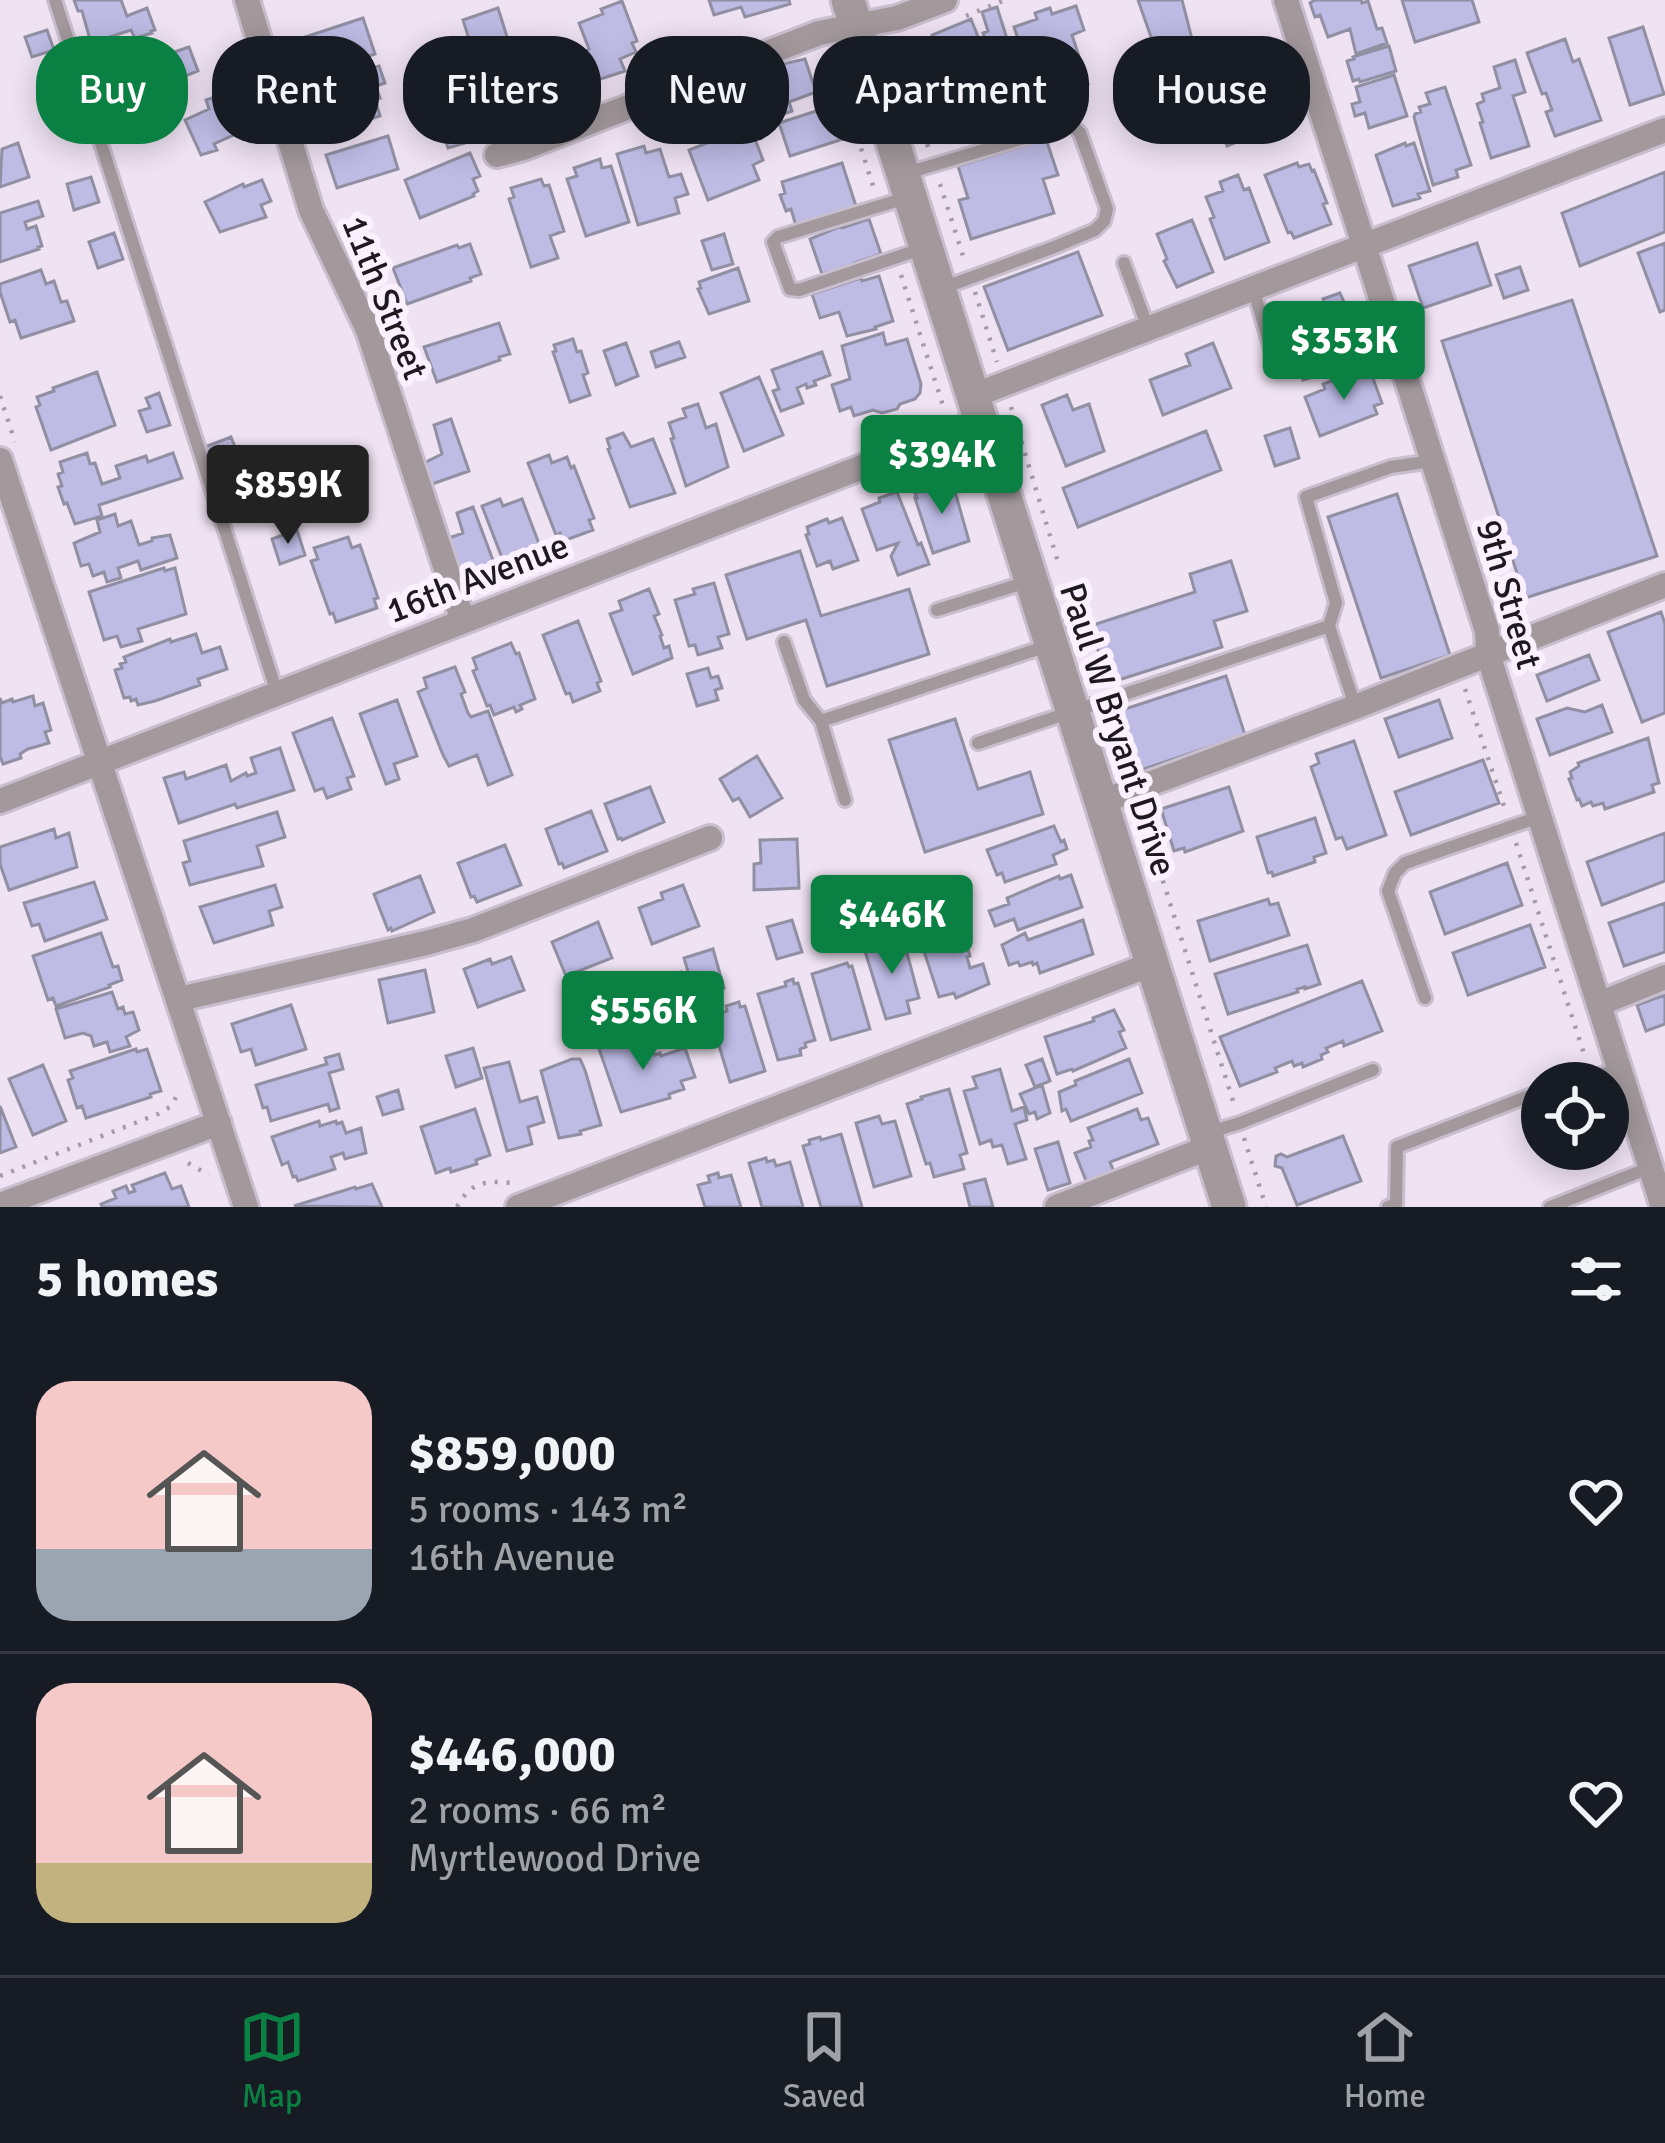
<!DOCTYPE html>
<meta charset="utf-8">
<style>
body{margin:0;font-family:Signika,sans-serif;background:#242831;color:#f1f3f6;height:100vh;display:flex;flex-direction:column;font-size:45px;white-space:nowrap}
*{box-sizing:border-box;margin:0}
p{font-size:39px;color:#9ea1a6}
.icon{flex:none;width:66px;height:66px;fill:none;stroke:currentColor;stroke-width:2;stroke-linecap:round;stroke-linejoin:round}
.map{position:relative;height:1207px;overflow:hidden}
.side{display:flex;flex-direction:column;background:#171b24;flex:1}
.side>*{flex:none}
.banner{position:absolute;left:36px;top:36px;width:1593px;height:108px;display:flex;gap:24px}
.buttons{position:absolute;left:1521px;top:1062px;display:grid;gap:24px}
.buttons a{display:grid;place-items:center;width:108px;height:108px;border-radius:50%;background:#171b24;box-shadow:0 6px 30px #0003;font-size:60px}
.price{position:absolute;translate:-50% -102px;padding:0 27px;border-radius:12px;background:#0b8043;color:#fff;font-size:39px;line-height:78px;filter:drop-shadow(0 3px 6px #0008)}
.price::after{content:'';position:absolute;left:50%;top:72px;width:36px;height:27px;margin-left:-18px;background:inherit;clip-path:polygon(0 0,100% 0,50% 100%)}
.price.active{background:#222;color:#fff}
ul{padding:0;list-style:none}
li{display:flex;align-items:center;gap:36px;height:300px;padding:0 36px}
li+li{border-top:3px solid #363941}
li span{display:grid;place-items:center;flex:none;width:336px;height:240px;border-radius:36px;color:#555}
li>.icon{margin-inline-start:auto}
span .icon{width:144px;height:144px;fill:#fffc;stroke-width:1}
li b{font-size:51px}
h2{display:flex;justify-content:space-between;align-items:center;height:144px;padding:0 36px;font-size:51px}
.tag{padding:0 42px;border-radius:48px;background:#171b24;box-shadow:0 6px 30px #0003;font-size:42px;line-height:108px}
.tag.active{background:#0b8043;color:#fff}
.menu{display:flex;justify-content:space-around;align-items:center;height:168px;border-top:3px solid #363941;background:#171b24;font-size:33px;color:#9ea1a6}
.menu a{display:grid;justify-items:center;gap:6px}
.menu .active{color:#0b8043}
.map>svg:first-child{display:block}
.building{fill:#bebbe5;stroke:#9190a3;stroke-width:3}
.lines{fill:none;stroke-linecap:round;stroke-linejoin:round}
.service-casing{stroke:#c9becd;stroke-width:18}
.minor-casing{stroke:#c9becd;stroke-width:30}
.tertiary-casing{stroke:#c9becd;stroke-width:39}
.path{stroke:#a59ba8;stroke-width:4.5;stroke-dasharray:3 9;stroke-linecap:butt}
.service{stroke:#a3999d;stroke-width:12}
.minor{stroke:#a3999d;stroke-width:24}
.tertiary{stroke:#a3999d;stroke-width:33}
.labels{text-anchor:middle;stroke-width:12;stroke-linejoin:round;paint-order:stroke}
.street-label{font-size:36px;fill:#1e191f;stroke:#fbf0fe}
</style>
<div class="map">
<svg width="1665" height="1207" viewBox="0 0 1665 1207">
<rect width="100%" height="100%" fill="#efe2f3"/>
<path class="building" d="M74,0H121L127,16L147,8L155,30L151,31L152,33L135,38L131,30L91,43L82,11H78Z
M709,0H789L790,4L745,17L741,7L714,15Z
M1138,0H1182L1192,39L1156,51Z
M1361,0L1362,3L1368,1L1377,29L1382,28L1387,43L1356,54L1350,29L1328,37L1320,15L1315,17L1310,3L1315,0Z
M1402,0H1472L1479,22L1415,42Z
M622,1L637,41L632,43L636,52L620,59L625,71L588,83L578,53L589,49L579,23L603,14L601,9Z
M1076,6L1084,30L1072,35L1088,84L1056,94L1040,44L1022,51L1014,27L1037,19L1035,13L1050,8L1052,14Z
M997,7L1008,42L993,46L992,43L987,45L983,33L988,31L982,12Z
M498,8L528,104L493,115L463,20Z
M363,18L375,54L302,78L290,42Z
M971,19L987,59L948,75L947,72L939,75L930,52L937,49L932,35Z
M1643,27L1664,94L1630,105L1609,38Z
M47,30L54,50L32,57L25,37Z
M1263,38L1279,76L1214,102L1198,65Z
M1565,39L1573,62L1579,59L1601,120L1555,136L1546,112L1552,110L1546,93L1542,94L1527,53Z
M1389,46L1396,71L1360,82L1359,79L1353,81L1347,61L1354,59L1353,57Z
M189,47L198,71L178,79L169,54Z
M805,59L816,92L789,102L792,111L769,119L763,104L767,103L758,76L784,67L783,64Z
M1515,60L1525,92L1513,96L1529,146L1491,158L1480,123L1483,122L1477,104L1484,101L1482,94L1500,88L1494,67Z
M379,66L385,83L376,86L380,98L375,99L380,116L319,135L308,100L343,89L340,78Z
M998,69L1015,115L969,133L966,124L957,128L945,99L954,96L951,88Z
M1394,75L1407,116L1369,128L1365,113L1355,116L1352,104L1360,102L1356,87Z
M1278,87L1292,119L1227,146L1214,113Z
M1445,87L1471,165L1456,170L1458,177L1433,185L1414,117L1415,114L1421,112L1419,107L1430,104L1426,93Z
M227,93L228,96L234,93L249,128L214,144L217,150L201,155L185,120L209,109L206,100Z
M467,100L476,140L448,148L436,110Z
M832,106L843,139L790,156L779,123Z
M750,126L763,160L753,165L759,180L708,200L689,150Z
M388,136L398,169L337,188L326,155Z
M1046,139L1058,175L1043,179L1054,213L971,239L959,200L968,198L958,166Z
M18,143L29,177L0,187L2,149Z
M1405,143L1406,146L1414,143L1430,191L1418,194L1420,198L1393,206L1376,155Z
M644,146L646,153L660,149L669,177L681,174L688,194L675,198L679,213L638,225L617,154Z
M470,153L480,176L473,179L478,191L473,194L474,196L420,218L405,180Z
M600,159L602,168L611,166L629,222L586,236L567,179L577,176L574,168Z
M842,163L856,206L796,226L791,209L786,211L780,195L785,193L782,182Z
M1297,163L1299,167L1309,164L1312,171L1314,170L1327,203L1323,204L1331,224L1294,238L1291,232L1288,233L1265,175Z
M1665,172V232L1580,266L1562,213Z
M1238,175L1244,190L1249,188L1269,242L1225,259L1210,219L1214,217L1206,197L1223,191L1220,182Z
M91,177L99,202L74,210L67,184Z
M541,179L544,186L549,185L564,231L550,236L558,258L531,267L509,199L514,197L511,188Z
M262,180L271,201L261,205L266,217L220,232L205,202L243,184L244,187Z
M38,201L43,216L25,222L27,229L36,226L42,246L38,247L39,249L0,262V213Z
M869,219L881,254L854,263L855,266L822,274L810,239L841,226L842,228Z
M1192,220L1213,272L1177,287L1164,261L1167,259L1157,234Z
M114,233L123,259L98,268L89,242Z
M724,234L733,264L712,270L702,241Z
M1477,243L1491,285L1423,308L1409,266Z
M1665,243V310L1660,312L1638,253Z
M470,244L481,274L470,278L471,281L407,304L393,268L457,245L459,248Z
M1078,252L1102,315L1008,350L984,287Z
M1520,267L1528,290L1504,298L1496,275Z
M738,268L749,301L709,314L698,289L701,288L699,282Z
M41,270L46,284L54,281L61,302L67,301L74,321L21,338L15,320L10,322L0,292V284Z
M879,276L893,321L875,327L876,329L847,336L839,312L820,318L812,294L861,278L862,281Z
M1340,293L1348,311L1353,309L1360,330L1355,332L1357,338L1354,339L1361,360L1340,366L1341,369L1303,380L1296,361L1316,354L1301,307L1311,304L1314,313L1326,309L1323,299Z
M1572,300L1657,556L1525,598L1442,341Z
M499,323L510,354L499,357L500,360L437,382L424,347Z
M883,333L886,345L907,339L921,384L920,393L915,399L900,404L897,409L882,413L873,410L854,416L851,407L840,411L832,385L850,379L842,346Z
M573,339L577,352L581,351L588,373L583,375L590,395L570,402L553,352L556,351L554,345Z
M679,342L685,357L656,367L651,352Z
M626,343L638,376L616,385L604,351Z
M1213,343L1231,388L1163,415L1150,380L1190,365L1186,354Z
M822,352L830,375L814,381L816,385L807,388L806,384L797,388L803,403L781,411L773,391L779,389L772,370Z
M97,372L115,425L51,450L36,407L40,405L37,397L54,391L53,388Z
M1371,373L1382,403L1374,406L1377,414L1320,436L1305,397L1325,389L1323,384L1344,376L1346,382Z
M759,377L783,435L744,451L721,393Z
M159,393L170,425L147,432L139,411L150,408L146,398Z
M1067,395L1073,410L1089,404L1104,451L1066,466L1042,405Z
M698,404L706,428L716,424L728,467L686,486L671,439L674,438L669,423L686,417L683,409Z
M451,419L469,471L432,484L424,463L442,454L434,425Z
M1290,428L1299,458L1275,466L1265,436Z
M1206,431L1221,470L1078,527L1063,488Z
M623,433L631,447L653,439L675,493L630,507L608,449L610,448L607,439Z
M231,437L249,481L220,492L205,447Z
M87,453L90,464L95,463L102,484L120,478L116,466L146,456L148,462L173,453L182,478L99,505L102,516L75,524L67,503L64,504L58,487L62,486L58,474L63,472L60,462Z
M549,455L552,463L567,457L571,468L574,466L594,518L589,520L593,530L563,541L560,533L556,535L528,463Z
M952,481L969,541L933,553L915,498H917L915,493Z
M897,492L918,545L921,543L929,564L898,575L891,556L898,543L877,550L862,509L880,502L879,498Z
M1397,494L1450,655L1381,678L1328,517Z
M500,499L503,506L522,499L541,549L504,563L482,506Z
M473,507L494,563L476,569L477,574L454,581L441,541L463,533L457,513Z
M115,514L118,526L131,521L139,545L152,541V538L170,535L177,558L141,570L138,561L118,568L121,578L107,582L104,572L93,576L89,564L81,566L74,543L100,532L97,520Z
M842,518L858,560L833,569L830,561L817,566L806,535L809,534L807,527L827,519L829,523Z
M297,530L305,555L280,564L272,539Z
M348,537L352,548L360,545L378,598L374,599L377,608L336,622L333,613L330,614L311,561L318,559L314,548Z
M800,551L821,616L909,589L929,654L827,686L806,620L747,639L726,575Z
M1231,561L1247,611L1214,621L1222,647L1109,683L1090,626L1195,592L1190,574Z
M164,568L165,571L175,568L186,614L138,629L142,641L121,647L117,636L104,640L89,592Z
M714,583L729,634L718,637L722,648L698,655L695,645L689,646L675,600L695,594L693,589Z
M649,589L659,614L654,616L662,635L660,636L664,648L669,646L672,658L633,674L610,614L622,610L619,601Z
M1661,612L1665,624V713L1642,722L1608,632Z
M578,621L601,681L597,683L600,691L573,702L570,693L566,694L543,635Z
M196,634L202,653L220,647L227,669L198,679L200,685L155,701L138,705L136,699L131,701L130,697L124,698L115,670L122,668L120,664L126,662L124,657L170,639L171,642Z
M511,643L516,654L519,653L535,699L520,705L522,709L516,712L514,707L494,715L490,705L487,706L473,671L477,669L473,658Z
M1589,655L1599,680L1547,701L1537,675Z
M455,667L465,692L461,694L468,713L471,717L488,711L512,775L488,785L477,755L449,766L443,755L418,692L427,688L424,678Z
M708,668L711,678L718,676L722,688L715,690L718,700L697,706L687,674Z
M1226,676L1245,735L1138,771L1119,711Z
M33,696L35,706L43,703L51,730L45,732L49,743L28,749L20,754L21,758L3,764L0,756V698L2,703L12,699L13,702Z
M397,700L417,756L394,764L399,779L386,784L360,714Z
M1439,700L1452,738L1399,757L1385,719Z
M1602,705L1612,732L1550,755L1537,719L1567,708L1585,712Z
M332,718L354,776L347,778L351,789L327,798L323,788L315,791L293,733Z
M955,719L978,789L1030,772L1043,814L925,852L889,740Z
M1648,738L1659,783L1652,785L1654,792L1605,809L1603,803L1593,806L1591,802L1582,806L1579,799L1577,800L1569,779L1572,778L1570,772L1579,766L1578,763Z
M1354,741L1386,835L1347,849L1342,837L1336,839L1311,767L1319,763L1316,754Z
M280,748L294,790L237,808L235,804L179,823L164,778L184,772L186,779L226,765L231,781L246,773L247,776L256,773L251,758Z
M757,756L782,798L750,817L739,798L733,801L720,779Z
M1483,760L1499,803L1411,835L1395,792Z
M650,787L664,822L622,840L621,838L618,839L605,804Z
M1229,787L1243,831L1185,852L1184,848L1174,851L1161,809Z
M591,811L607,851L564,868L562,863L559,864L546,829Z
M277,812L285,837L257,846L263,866L190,885L183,863L190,861L184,841Z
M1315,818L1326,853L1314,857L1315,862L1273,876L1272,872L1268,873L1257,837Z
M1054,826L1061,842L1064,840L1067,849L1053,855L1056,864L1005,882L1002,873L997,875L987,850Z
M54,829L56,838L69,833L77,867L9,890L0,864V847Z
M1665,833V881L1602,905L1587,862Z
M797,839L799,888L754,890V864L761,863L760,840Z
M505,845L521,885L477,902L474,896L471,897L458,863Z
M1507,863L1522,905L1445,934L1430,892Z
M1071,875L1082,907L1018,930L1014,919L995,926L989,911L1009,904L1007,898L1059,876L1060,879Z
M420,876L434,912L392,931L391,928L388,930L374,894Z
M94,882L107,919L45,941L39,924L32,926L24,903Z
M275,885L282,907L269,911L273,925L214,943L200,907Z
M683,885L699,926L652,944L639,908L663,899L661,893Z
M1268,899L1270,905L1278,903L1289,935L1210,961L1198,921Z
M1665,903V952L1624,966L1609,923Z
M792,920L802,952L777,959L767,927Z
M959,920L970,956L967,957L970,968L983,964L989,984L956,998L954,993L939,997L920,939L945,932L943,924Z
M1083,920L1093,954L1040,973L1037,963L1033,965L1032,962L1020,966L1018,962L1009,965L1002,945L1025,933L1028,940Z
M598,922L612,958L566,976L552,942Z
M1530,925L1545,967L1468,995L1453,953Z
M101,933L113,967L118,966L122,980L109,985L110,987L56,1006L53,998L48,1000L33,956Z
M903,938L919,998L907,1001L910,1013L886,1019L864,948Z
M1307,945L1320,984L1305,989V987L1297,989L1298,992L1228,1014L1215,974Z
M713,949L724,988L695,996L684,958Z
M511,957L524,990L478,1007L464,969L490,959L492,964Z
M847,963L849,967L852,966L870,1029L831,1040L812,974Z
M425,970L434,1012L388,1023L379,980Z
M681,972L689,1001L662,1008L654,979Z
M793,979L794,984L798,983L815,1040L805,1043L806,1047L800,1049L801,1055L778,1060L758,994L786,986L785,982Z
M1362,981L1382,1031L1344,1046L1343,1041L1326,1048L1328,1052L1321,1055L1322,1059L1303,1067L1302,1063L1294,1066L1292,1061L1275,1068L1277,1072L1240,1086L1220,1037Z
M112,992L118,1009L123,1007L125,1014L133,1012L139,1030L126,1037L130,1046L110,1052L107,1042L94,1046L91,1036L83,1033L65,1038L56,1009Z
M1665,995V1024L1646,1031L1637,1005Z
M739,1002L740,1007L745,1006L765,1071L730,1082L710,1016L727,1011L726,1006Z
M291,1005L306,1049L256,1065L251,1049L241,1052L232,1024Z
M1114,1010L1124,1030L1119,1032L1126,1048L1073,1071L1072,1069L1057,1074L1045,1037L1094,1021L1093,1018Z
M633,1034L639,1053L652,1049L655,1055L660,1053L661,1056L685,1048L695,1077L681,1081L684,1089L669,1094L670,1098L621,1112L598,1046Z
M473,1048L482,1078L456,1087L446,1056Z
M136,1049L137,1052L147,1049L161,1091L150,1094L151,1097L86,1118L82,1106L77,1108L68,1080L73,1078L70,1071Z
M339,1054L343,1069L329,1073L339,1108L330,1111L328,1104L271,1121L267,1107L263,1108L256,1085L327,1064L325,1058Z
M572,1059H580L585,1070L601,1125L580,1131L581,1134L559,1138L541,1071Z
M1042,1059L1050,1081L1035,1087L1026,1065Z
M1129,1059L1142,1093L1071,1121L1066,1109L1062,1111L1059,1092L1076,1085L1075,1081Z
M509,1062L520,1102L537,1097L544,1122L528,1127L532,1144L507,1151L484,1068Z
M43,1065L66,1121L33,1135L9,1079Z
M1000,1069L1012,1111L1024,1107L1027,1120L1015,1124L1026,1159L1008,1164L1002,1145L993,1147L991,1140L980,1144L964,1091L977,1088L973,1077Z
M1042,1085L1050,1113L1037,1119L1035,1112L1029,1114L1020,1094Z
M949,1089L967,1153L960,1155L964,1169L934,1177L930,1163L926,1164L907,1104L922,1099L921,1097Z
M398,1090L403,1109L383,1115L377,1097Z
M0,1106L16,1147L0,1153Z
M475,1109L490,1155L476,1160L477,1164L451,1172L450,1168L436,1173L421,1127Z
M1137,1109L1141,1120L1148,1118L1158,1144L1110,1162L1114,1172L1087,1183L1075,1153L1091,1147L1089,1141L1093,1140L1088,1128Z
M879,1116L882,1124L895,1121L911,1176L874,1187L856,1123Z
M319,1121L320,1126L336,1121L337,1124L342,1122L346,1133L361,1128L366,1153L345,1159L343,1153L331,1157L335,1169L298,1181L296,1176L293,1177L288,1162L282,1165L272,1137Z
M841,1134L862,1207H821L803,1146L810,1144L809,1140L820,1137L821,1140Z
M1343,1136L1361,1181L1297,1205L1282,1168L1275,1166L1276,1156L1281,1154L1287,1157Z
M1058,1142L1070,1183L1048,1190L1035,1149Z
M766,1158L767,1162L774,1160L776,1166L790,1162L803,1207H762L749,1163Z
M165,1173L172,1189L181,1186L189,1207H102L101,1204L116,1198L113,1191L126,1186L129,1193L135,1191L132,1185Z
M718,1173L719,1178L731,1175L741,1207H705L698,1185L710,1182L708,1176Z
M985,1179L993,1207H970L964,1184Z
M372,1184L382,1207L294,1206L355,1187L356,1189Z"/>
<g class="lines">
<defs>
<path id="service" d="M55,0L277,693
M907,173L1064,126H1073L1080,133L1107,209L1104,221L1095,230L1052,248L940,289
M909,197L778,237L773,242L790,289L799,290L924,248
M1124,263L1148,328
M1253,289L1275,361
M937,610L1030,581
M1329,626L1336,603L1306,497L1391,467L1432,461
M784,642L804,700L821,721L845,800
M821,721L1050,645
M978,743L1329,626L1355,706
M1425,998L1388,891L1395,873L1405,863L1539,817
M1562,1083L1619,1070
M1207,1133L1240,1123L1373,1070
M1388,1207L1396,1204L1397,1147L1542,1091
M1550,1207L1649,1168"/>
<path id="minor" d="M247,0L311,210L368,330L463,621
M1286,0L1487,631L1488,654L1663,1207
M497,155L523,148L819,33L897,18L945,0
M973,396L1665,130
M0,460L246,1207
M0,801L981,421
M1101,802L1355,707L1665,585
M179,999L426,943L473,930L710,838
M1599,1004L1665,977
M0,1205L219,1123
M518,1207L1152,964
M1057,1207L1210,1147"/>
<path id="tertiary" d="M848,0L1229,1207"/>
</defs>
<use href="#service" class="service-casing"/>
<use href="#minor" class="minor-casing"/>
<use href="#tertiary" class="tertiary-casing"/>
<path class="path" d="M966,16L1005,0
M895,41L929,150
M832,57L874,189
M940,184L964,259
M901,275L945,412
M975,292L997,362
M0,396L15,442
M1011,407L1058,562
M1465,689L1505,809
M1141,812L1234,1104
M1516,843L1586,1060
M1608,1125L1620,1159
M1244,1138L1266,1207
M188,1163L209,1175
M0,1176L158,1114L170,1107L180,1091
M457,1207C470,1182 486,1180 512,1183"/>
<use href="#service" class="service"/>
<use href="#minor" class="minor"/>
<use href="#tertiary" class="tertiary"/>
</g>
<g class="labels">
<g class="street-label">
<text transform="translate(386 297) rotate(68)" y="13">11th Street</text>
<text transform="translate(477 577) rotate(-21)" y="13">16th Avenue</text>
<text transform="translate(1510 594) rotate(74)" y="13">9th Street</text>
<text transform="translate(1119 729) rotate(72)" y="13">Paul W Bryant Drive</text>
</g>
</g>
</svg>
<div class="buttons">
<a><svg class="icon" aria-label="locate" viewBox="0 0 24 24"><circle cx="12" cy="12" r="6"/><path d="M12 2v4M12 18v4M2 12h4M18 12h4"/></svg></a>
</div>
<b class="price" style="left:1344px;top:403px">$353K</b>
<b class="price" style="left:942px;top:517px">$394K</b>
<b class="price active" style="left:288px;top:547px">$859K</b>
<b class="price" style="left:892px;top:977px">$446K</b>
<b class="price" style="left:643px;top:1073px">$556K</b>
<div class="banner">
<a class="tag active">Buy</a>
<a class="tag">Rent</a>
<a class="tag">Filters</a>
<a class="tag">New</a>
<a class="tag">Apartment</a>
<a class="tag">House</a>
</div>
</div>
<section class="side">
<h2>5 homes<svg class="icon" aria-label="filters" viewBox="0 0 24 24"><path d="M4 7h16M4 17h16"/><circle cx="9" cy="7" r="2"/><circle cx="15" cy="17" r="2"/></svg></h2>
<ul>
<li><span style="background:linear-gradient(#f6c9c9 70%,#9aa5b1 0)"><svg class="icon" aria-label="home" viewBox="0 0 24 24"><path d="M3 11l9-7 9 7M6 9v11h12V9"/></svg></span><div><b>$859,000</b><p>5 rooms · 143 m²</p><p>16th Avenue</p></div><svg class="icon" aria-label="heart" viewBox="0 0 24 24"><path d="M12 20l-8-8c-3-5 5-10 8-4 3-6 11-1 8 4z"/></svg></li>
<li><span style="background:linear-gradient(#f6c9c9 75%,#c2b280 0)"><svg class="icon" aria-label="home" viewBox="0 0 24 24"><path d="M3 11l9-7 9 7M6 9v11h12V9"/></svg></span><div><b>$446,000</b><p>2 rooms · 66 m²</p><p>Myrtlewood Drive</p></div><svg class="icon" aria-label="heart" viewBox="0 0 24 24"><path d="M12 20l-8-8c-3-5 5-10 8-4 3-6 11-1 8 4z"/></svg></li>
</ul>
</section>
<nav class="menu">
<a class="active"><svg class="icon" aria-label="map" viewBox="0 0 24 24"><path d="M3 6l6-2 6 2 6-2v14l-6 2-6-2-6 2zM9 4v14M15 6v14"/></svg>Map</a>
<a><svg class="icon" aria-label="saved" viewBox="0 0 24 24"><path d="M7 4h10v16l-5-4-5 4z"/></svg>Saved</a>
<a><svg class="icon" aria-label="home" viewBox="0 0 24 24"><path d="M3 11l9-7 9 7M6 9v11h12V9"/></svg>Home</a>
</nav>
